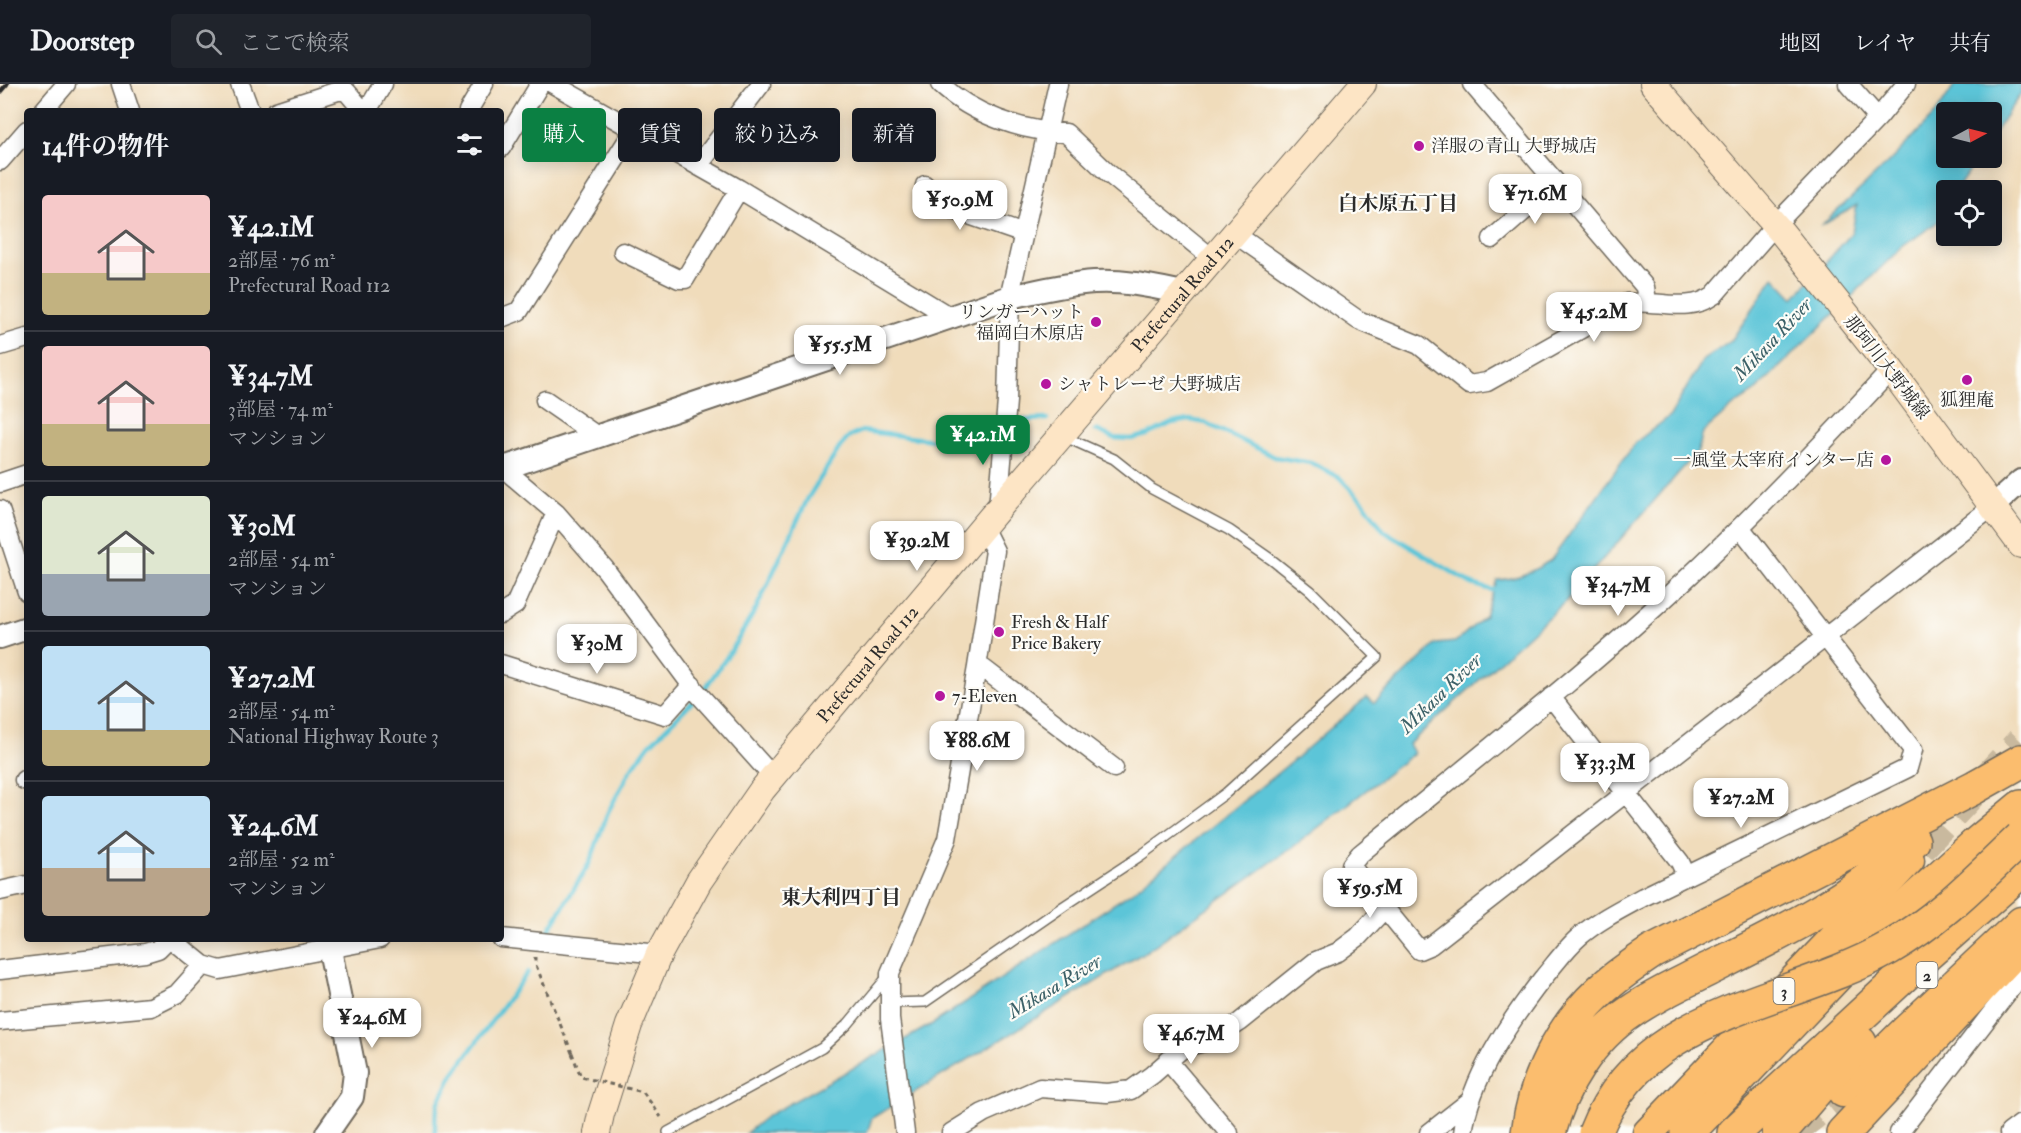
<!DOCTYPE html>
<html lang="ja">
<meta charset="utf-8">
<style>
body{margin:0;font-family:"IM FELL Double Pica","Noto Serif JP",serif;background:#20242c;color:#f1f3f6;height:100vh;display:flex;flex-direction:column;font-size:22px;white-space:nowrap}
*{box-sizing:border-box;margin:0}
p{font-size:20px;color:#9ea1a6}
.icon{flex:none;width:33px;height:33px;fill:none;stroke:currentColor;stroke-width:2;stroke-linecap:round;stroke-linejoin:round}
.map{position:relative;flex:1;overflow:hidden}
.drawer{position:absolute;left:24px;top:24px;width:480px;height:834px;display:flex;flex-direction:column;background:#171b24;border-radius:6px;box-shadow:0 3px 15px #0003}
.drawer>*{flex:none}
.top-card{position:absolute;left:522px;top:24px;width:570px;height:54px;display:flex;gap:12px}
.needle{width:39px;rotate:83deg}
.buttons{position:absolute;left:1936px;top:18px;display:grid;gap:12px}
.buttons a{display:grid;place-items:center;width:66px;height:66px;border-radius:6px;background:#171b24;box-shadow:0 3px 15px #0003;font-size:30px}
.price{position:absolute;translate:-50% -51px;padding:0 14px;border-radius:12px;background:#fff;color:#222;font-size:20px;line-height:39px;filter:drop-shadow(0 2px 3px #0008)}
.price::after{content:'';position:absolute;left:50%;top:36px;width:18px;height:14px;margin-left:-9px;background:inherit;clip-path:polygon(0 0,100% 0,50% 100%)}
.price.active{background:#0b8043;color:#fff}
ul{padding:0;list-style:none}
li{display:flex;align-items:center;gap:18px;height:150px;padding:0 18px}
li+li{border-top:2px solid #363941}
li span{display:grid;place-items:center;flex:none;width:168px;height:120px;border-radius:6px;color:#555}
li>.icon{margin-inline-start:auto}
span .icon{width:72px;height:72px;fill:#fffc;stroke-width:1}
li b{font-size:26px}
h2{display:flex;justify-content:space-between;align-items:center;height:72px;padding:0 18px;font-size:26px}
.pill{padding:0 21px;border-radius:6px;background:#171b24;box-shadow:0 3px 15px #0003;font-size:21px;line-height:54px}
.pill.active{background:#0b8043;color:#fff}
header{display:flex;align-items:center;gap:36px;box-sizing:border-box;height:84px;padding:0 30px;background:#171b24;border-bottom:2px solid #363941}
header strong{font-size:28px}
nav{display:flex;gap:33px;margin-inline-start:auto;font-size:21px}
.search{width:420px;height:54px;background:#20242c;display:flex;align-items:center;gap:15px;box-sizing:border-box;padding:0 21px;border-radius:6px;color:#9ea1a6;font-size:22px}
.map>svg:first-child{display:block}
.water{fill:#5cc5d8;stroke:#447882;stroke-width:1.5}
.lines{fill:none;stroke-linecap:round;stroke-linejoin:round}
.stream{stroke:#5cc5d8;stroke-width:4.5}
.trunk-tunnel{stroke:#c9b99e;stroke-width:30;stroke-dasharray:30 15;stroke-linecap:butt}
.service-casing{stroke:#70695d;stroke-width:12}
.minor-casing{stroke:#70695d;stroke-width:21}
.tertiary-casing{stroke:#70695d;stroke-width:26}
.secondary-casing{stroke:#70695d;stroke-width:28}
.trunk-casing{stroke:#70695d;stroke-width:33}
.motorway-casing{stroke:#70695d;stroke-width:36}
.path{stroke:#70695d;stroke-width:3;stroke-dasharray:4.5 4.5;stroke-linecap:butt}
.service{stroke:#fff;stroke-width:9}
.minor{stroke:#fff;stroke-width:18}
.tertiary{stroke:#fff;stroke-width:22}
.secondary{stroke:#fde5c5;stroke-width:26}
.trunk{stroke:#fbbd6e;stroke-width:30}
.motorway{stroke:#fbbd6e;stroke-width:33}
.rail{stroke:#2b2b2b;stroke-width:4.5}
.motorway-bridge-casing{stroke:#70695d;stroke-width:36;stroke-linecap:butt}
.path-bridge{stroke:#70695d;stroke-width:3;stroke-dasharray:4.5 4.5;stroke-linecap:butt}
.motorway-bridge{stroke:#fbbd6e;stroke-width:33}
.poi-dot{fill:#b5179e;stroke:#fdfcf7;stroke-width:2}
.labels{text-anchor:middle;stroke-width:4.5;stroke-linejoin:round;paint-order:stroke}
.shield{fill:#fdfcf7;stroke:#6a6a68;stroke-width:1.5}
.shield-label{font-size:16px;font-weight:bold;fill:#2b2b2b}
.poi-label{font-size:18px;fill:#2b2b2b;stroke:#fdfcf7;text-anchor:start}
.street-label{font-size:18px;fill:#2b2b2b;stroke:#fdfcf7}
.neighbourhood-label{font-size:20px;font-weight:bold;fill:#2b2b2b;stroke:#fdfcf7}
.water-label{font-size:20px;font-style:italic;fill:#3c6168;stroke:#fdfcf7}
</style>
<header>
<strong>Doorstep</strong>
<div class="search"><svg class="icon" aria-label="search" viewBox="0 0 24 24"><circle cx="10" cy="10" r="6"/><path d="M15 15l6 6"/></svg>ここで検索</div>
<nav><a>地図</a><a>レイヤ</a><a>共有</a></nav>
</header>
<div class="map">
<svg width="2021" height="1049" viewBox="0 0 2021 1049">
<rect width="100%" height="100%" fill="#fdfcf7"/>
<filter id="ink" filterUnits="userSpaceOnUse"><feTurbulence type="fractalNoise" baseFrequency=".0167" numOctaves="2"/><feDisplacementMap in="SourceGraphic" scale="12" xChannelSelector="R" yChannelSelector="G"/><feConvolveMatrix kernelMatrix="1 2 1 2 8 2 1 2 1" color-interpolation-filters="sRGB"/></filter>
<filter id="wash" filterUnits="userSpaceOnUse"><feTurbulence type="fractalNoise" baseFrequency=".008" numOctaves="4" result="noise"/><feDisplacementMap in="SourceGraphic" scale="24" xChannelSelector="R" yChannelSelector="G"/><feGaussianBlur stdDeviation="1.35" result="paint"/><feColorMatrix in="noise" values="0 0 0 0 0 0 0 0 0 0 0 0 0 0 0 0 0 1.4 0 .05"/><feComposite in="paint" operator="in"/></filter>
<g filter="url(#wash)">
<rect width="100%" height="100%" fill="#f0dcbb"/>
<path class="water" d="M1955,0H2021V9L1992,52V28H1947V74H1978L1956,106H1947L1946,132L1902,163L1753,309L1737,319L1703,348L1698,367L1566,517L1409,660L1414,669L1297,760L1148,866L872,1034L867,1049H746L767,1032L934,939L1132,808L1296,674L1367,613L1374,619L1436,560L1455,558L1485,532L1497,496C1519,495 1533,487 1551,476L1636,358L1670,332L1703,276L1731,257L1774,193L1794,214L1852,149L1857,121L1821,142L1887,80L1936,29Z"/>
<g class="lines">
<path class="stream" d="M1010,337L1047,335
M1096,346L1114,354L1131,355L1147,351L1172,339L1190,336L1206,339L1275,373L1311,379L1339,393L1365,420L1384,447L1472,500L1492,506L1498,505
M703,607L731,567L756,525L808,414L840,363L849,353L862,347L933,356L983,341L1001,338
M546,851L590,778L608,728L630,687L649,661L697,613
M435,1049V1037L438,1020L453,990L528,888"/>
</g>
</g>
<g filter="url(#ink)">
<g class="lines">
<path class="trunk-tunnel" d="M1921,764L2021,657
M1792,1048L1843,1008"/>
<defs>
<path id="service" d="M890,919L925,918L1064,822L1140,772L1226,709L1377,573L1311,507L1272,476L1229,446L1152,405L1114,375L1063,352
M668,1048L822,964L848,940L889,891"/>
<path id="minor" d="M121,0L130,27
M240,0L250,27
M553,0L739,105L952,234
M940,0C973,31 1021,47 1066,49L1108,89L1213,175
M1472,0L1645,203L1647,218
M1848,0L1878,34
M43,27L66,0
M276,27L341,6L347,8L363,27
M367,27L383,0
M468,27L484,0
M501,64L540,0
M0,77L27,46
M698,82L761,0
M925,101L943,122L1024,150
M1235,150L1358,236L1419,261L1469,301L1487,298L1627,219C1657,215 1687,230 1714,211L1775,141L1878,34L1906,0
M1492,155L1556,99
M623,168L679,195H685L739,105
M501,234L519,227L634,46
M0,262L27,254
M1891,286C1824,358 1756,430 1684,497C1581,593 1469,680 1360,770L1351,781L1358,791L1419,866L1431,861L1992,423
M545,316L597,352
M501,379L503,384L556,429L605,485L695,606L773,693
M0,399L27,390
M998,425L1007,317L1010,210L1058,0
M0,426L27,508
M501,530L515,521L556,429
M501,580L665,631L692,601
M977,583L984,585L1114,684
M1551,613L1680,778L1686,791
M24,696L27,697
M0,807L27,801
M501,854L659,870
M171,855L203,881
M0,886L145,869L158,865L168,855
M0,937L151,923L177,910L203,881L220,886L380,855
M1168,977L1229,1049
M905,1049L890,935V889L947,755L977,583L995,467L983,443
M951,1049L983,1029L1040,1004L1107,1009L1131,1006L1152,991L1184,963L1212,956L1240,938L1316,877L1338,868L1358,853L1385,824
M1429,1049L1471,1016
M1463,1049C1470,994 1510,937 1543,894C1555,880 1566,864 1580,852C1599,836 1621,825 1643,813L1908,684L1913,666L1740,443
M1899,1049L2021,891
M2009,1049L2021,1040"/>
<path id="tertiary" d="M501,385L1010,213C1038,207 1065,200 1094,198C1124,196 1154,203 1183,209
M1992,423L2021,397
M0,553L27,544
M327,1049L352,1013L355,989L330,866"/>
<g id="secondary">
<path d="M1653,0L1783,150L1891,286L2021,461"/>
<path id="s1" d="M597,1049L601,1030L629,941L659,870L699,797L762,706L998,425L1363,0"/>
</g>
<path id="trunk" d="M1843,1008L1906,946L2021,838
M1648,1049L1909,776"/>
<path id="motorway" d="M1528,1049C1534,996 1561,943 1600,907C1616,892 1634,880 1652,868L1975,703L2021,677
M1549,1049C1561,1001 1591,954 1632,927C1655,911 1680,900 1705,887C1743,868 1782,849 1818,828C1855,807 1883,785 1913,757
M1687,1049L1871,855L1975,761L2021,723
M1734,1049L1926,871L2021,787
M1779,1049L1833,987L1860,959
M1843,1049L2021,860"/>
</defs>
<use href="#service" class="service-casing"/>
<use href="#minor" class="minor-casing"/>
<use href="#tertiary" class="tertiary-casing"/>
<use href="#secondary" class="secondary-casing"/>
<use href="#trunk" class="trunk-casing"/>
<use href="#motorway" class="motorway-casing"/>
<path class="path" d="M535,873V879L572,969"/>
<use href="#service" class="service"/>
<use href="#minor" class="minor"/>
<use href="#tertiary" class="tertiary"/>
<use href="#secondary" class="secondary"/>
<use href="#trunk" class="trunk"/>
<use href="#motorway" class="motorway"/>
<path class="rail" d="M0,8L7,0"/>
<defs>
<path id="motorway-bridge" d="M1595,1049C1644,923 1786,922 1889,864C1939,836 1979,794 2021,754"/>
</defs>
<use href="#motorway-bridge" class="motorway-bridge-casing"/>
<path class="path-bridge" d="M572,969L581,993L643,1008L661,1033"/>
<use href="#motorway-bridge" class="motorway-bridge"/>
</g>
</g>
<g class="poi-dot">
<circle cx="1419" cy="62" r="6"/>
<circle cx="1096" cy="238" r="6"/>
<circle cx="1967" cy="296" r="6"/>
<circle cx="1046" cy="300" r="6"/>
<circle cx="1886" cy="376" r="6"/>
<circle cx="999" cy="548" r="6"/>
<circle cx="940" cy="612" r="6"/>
</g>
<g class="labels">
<g class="shield">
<rect x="1916.5" y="878" width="21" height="26" rx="4.5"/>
<rect x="1773.5" y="894" width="21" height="26" rx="4.5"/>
</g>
<g class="shield-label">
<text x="1927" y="897">2</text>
<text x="1784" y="913">3</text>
</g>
<g class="poi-label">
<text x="1431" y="68">洋服の青山 大野城店</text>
<text x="1084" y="234" text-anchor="end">リンガーハット<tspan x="1084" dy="21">福岡白木原店</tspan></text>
<text x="1058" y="306">シャトレーゼ 大野城店</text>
<text x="1967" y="322" text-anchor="middle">狐狸庵</text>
<text x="1874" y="382" text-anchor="end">一風堂 太宰府インター店</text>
<text x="1011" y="544">Fresh &amp; Half<tspan x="1011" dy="21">Price Bakery</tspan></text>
<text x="952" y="618">7-Eleven</text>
</g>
<g class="street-label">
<text dy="6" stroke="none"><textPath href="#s1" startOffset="1034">Prefectural Road 112</textPath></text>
<text transform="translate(1887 283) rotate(52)" y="6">那珂川大野城線</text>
<text dy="6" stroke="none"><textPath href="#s1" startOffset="548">Prefectural Road 112</textPath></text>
</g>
<g class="neighbourhood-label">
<text x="1398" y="126">白木原五丁目</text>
<text x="841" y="820">東大利四丁目</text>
</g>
<g class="water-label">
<text transform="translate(1772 255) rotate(-47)" y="7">Mikasa River</text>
<text transform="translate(1440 609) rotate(-44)" y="7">Mikasa River</text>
<text transform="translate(1054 902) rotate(-31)" y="7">Mikasa River</text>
</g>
</g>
</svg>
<div class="buttons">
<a><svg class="needle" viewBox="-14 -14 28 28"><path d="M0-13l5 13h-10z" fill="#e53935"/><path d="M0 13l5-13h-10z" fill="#9ea1a6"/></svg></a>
<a><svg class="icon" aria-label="locate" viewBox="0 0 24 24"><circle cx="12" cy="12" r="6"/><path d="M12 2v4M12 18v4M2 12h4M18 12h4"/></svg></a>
</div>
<b class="price" style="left:1535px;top:141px">¥71.6M</b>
<b class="price" style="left:960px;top:147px">¥50.9M</b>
<b class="price" style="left:1594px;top:259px">¥45.2M</b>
<b class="price" style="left:840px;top:292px">¥55.5M</b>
<b class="price active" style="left:983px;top:382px">¥42.1M</b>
<b class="price" style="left:917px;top:488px">¥39.2M</b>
<b class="price" style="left:1618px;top:533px">¥34.7M</b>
<b class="price" style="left:597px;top:591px">¥30M</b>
<b class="price" style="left:977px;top:688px">¥88.6M</b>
<b class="price" style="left:1605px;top:710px">¥33.3M</b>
<b class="price" style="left:1741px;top:745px">¥27.2M</b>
<b class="price" style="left:1370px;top:835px">¥59.5M</b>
<b class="price" style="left:372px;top:965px">¥24.6M</b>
<b class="price" style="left:1191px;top:981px">¥46.7M</b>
<div class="top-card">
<a class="pill active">購入</a>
<a class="pill">賃貸</a>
<a class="pill">絞り込み</a>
<a class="pill">新着</a>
</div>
<section class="drawer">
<h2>14件の物件<svg class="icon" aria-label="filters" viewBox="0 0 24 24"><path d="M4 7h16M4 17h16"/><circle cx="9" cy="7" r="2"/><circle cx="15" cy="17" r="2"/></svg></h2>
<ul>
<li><span style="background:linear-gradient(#f6c9c9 65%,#c2b280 0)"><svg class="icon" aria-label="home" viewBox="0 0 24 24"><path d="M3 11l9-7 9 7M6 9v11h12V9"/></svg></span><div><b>¥42.1M</b><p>2部屋 · 76 m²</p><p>Prefectural Road 112</p></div></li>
<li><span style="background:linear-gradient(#f6c9c9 65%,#c2b280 0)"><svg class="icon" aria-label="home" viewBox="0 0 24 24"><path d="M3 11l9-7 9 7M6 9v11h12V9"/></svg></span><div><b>¥34.7M</b><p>3部屋 · 74 m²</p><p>マンション</p></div></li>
<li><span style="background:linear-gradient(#dfe7d0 65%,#9aa5b1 0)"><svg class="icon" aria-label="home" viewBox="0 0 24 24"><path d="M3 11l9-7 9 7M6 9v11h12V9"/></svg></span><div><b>¥30M</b><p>2部屋 · 54 m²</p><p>マンション</p></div></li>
<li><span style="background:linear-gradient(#bfe0f5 70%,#c2b280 0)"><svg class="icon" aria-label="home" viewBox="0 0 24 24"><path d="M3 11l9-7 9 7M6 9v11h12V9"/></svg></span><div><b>¥27.2M</b><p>2部屋 · 54 m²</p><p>National Highway Route 3</p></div></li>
<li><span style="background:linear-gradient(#bfe0f5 60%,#b9a48a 0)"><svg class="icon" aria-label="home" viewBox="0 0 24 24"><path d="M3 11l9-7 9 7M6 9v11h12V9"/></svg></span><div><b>¥24.6M</b><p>2部屋 · 52 m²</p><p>マンション</p></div></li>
</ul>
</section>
</div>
